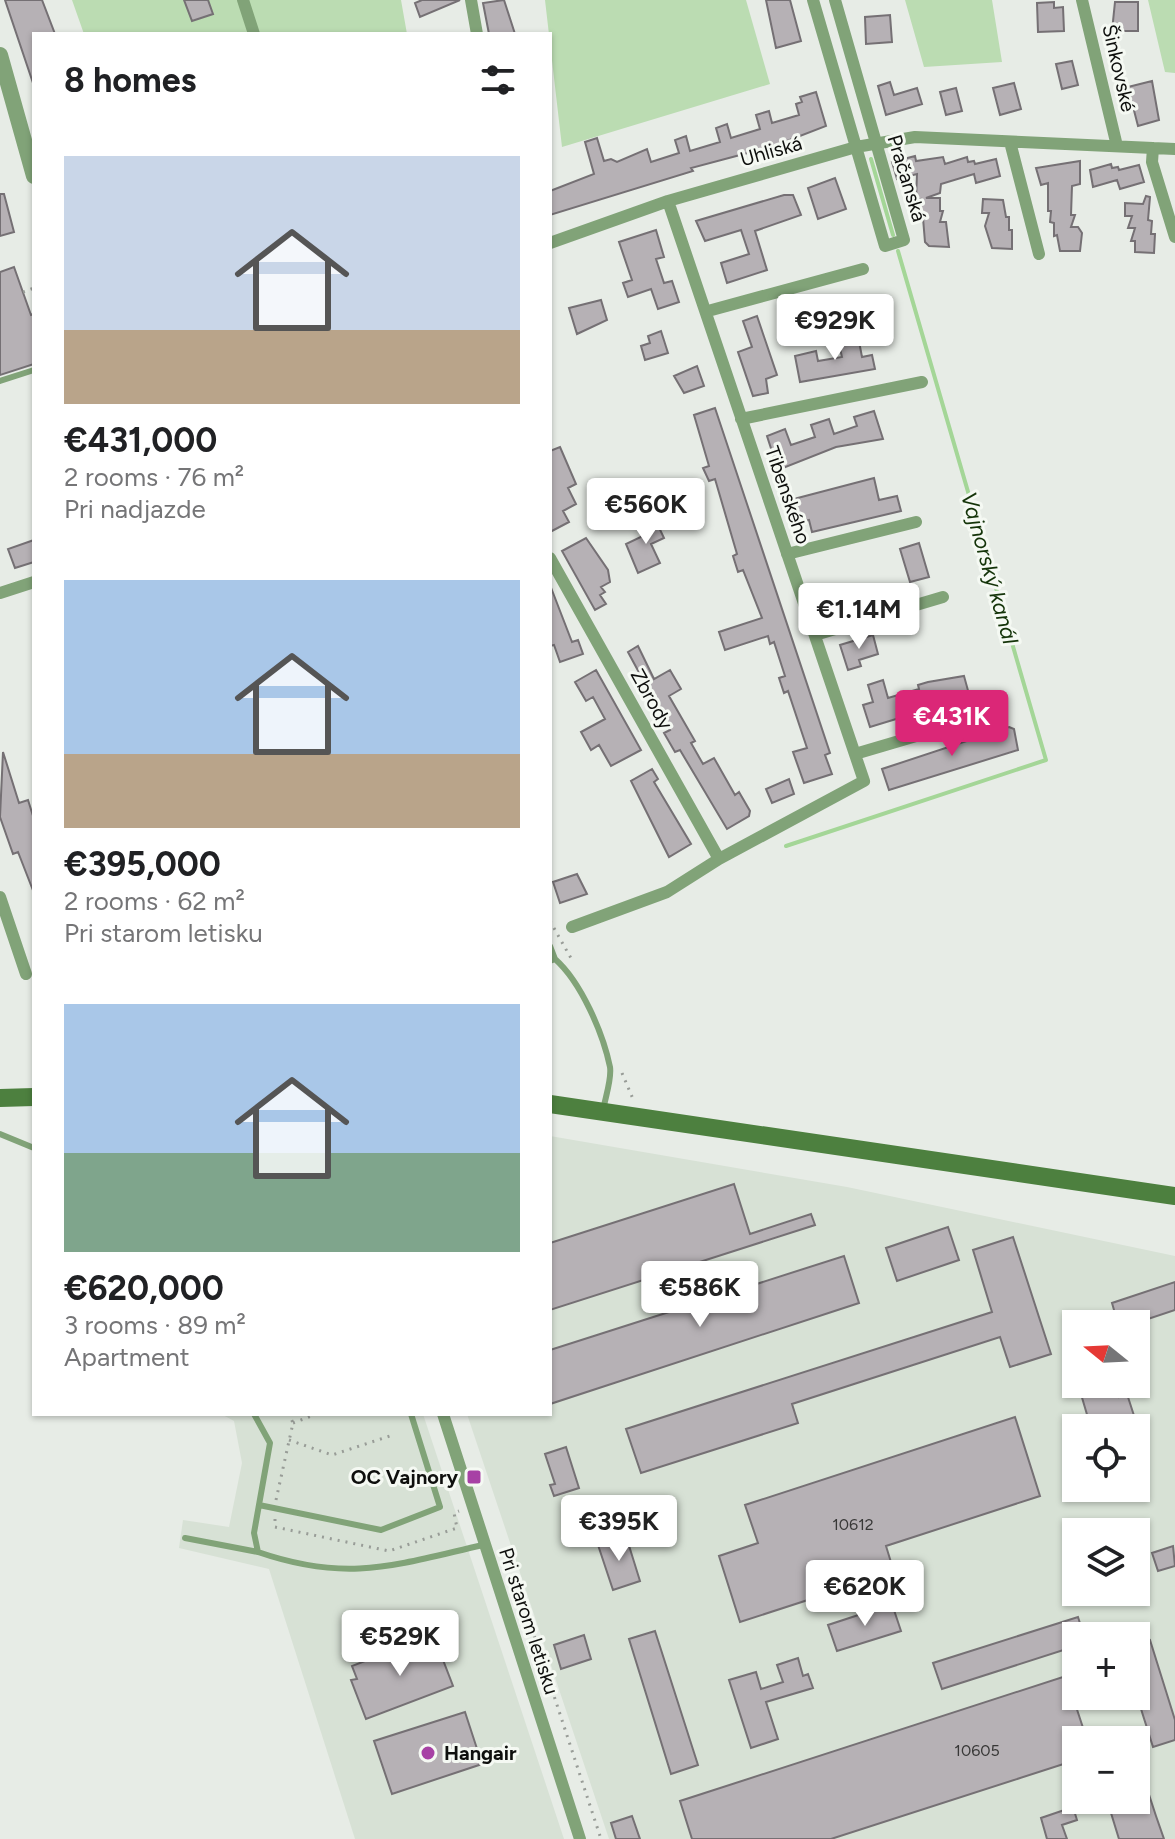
<!DOCTYPE html>
<meta charset="utf-8">
<style>
body{margin:0;font-family:Figtree,sans-serif;background:#f2f2f2;color:#202124;height:100vh;display:flex;flex-direction:column;font-size:30px;white-space:nowrap}
*{box-sizing:border-box;margin:0}
p{font-size:26px;color:#757577}
.icon{flex:none;width:44px;height:44px;fill:none;stroke:currentColor;stroke-width:2;stroke-linecap:round;stroke-linejoin:round}
.map{position:relative;flex:1;overflow:hidden}
.drawer{position:absolute;left:32px;top:32px;width:520px;height:1384px;display:flex;flex-direction:column;background:#fff;border-radius:0px;box-shadow:0 2px 6px #0004}
.drawer>*{flex:none}
.needle{width:52px;rotate:288deg}
.controls{position:absolute;left:1062px;top:1310px;display:grid;gap:16px}
.controls a{display:grid;place-items:center;width:88px;height:88px;border-radius:0px;background:#fff;box-shadow:0 2px 6px #0004;font-size:40px}
.price{position:absolute;translate:-50% -68px;padding:0 18px;border-radius:8px;background:#fff;color:#222;font-size:26px;line-height:52px;filter:drop-shadow(0 2px 4px #0008)}
.price::after{content:'';position:absolute;left:50%;top:48px;width:24px;height:18px;margin-left:-12px;background:inherit;clip-path:polygon(0 0,100% 0,50% 100%)}
.price.selected{background:#db2777;color:#fff}
ul{padding:0;list-style:none}
li{display:grid;align-content:center;gap:16px;height:424px;padding:0 32px}
li span{display:grid;place-items:center;height:248px;border-radius:0px;color:#555}
li>.icon{margin-inline-start:auto}
span .icon{width:144px;height:144px;fill:#fffc;stroke-width:1}
li b{font-size:34px}
h2{display:flex;justify-content:space-between;align-items:center;height:96px;padding:0 32px;font-size:34px}
.map>svg:first-child{display:block}
.built{fill:#d7e1d5;fill-rule:evenodd}
.green{fill:#bbdcb2}
.lines{fill:none;stroke-linecap:round;stroke-linejoin:round}
.stream{stroke:#a4d697;stroke-width:4}
.building{fill:#b6b1b5;stroke:#757074;stroke-width:2}
.path{stroke:#989c97;stroke-width:3;stroke-dasharray:2 6;stroke-linecap:butt}
.service{stroke:#81a378;stroke-width:6}
.minor{stroke:#81a378;stroke-width:12}
.tertiary{stroke:#81a378;stroke-width:16}
.secondary{stroke:#4d803f;stroke-width:18}
.poi-dot{fill:#a741a5;stroke:#f5f9f3;stroke-width:3}
.labels{text-anchor:middle;stroke-width:6;stroke-linejoin:round;paint-order:stroke}
.number-label{font-size:16px;fill:#383837}
.street-label{font-size:20px;fill:#0e0f0d;stroke:#f5f9f3}
.poi-label{font-size:20px;font-weight:bold;fill:#0e0f0d;stroke:#f5f9f3;text-anchor:end}
.water-label{font-size:22px;font-style:italic;fill:#143409;stroke:#f5f9f3}
</style>
<div class="map">
<svg width="1175" height="1839" viewBox="0 0 1175 1839">
<rect width="100%" height="100%" fill="#e7ece6"/>
<path class="built" d="M550,1136L847,1187L1175,1256V1839H609L467,1414H550ZM1076,1324H1136V1384H1076ZM1076,1428H1136V1488H1076ZM1076,1532H1136V1592H1076ZM1076,1636H1136V1696H1076ZM1076,1740H1136V1800H1076Z
M221,1414H423L564,1839H355L269,1569L179,1548L183,1520L229,1527L242,1463L234,1421Z"/>
<path class="green" d="M72,0H401L407,34H84Z
M545,0H746L770,84L562,147Z
M905,0H992L1002,62L924,67Z
M1148,0H1175V73L1165,72Z"/>
<g class="lines">
<path class="stream" d="M871,159L893,235
M786,846L1046,760L898,251"/>
</g>
<path class="building" d="M5,0H42L55,34H34V86Z
M184,0H208L213,14L192,21Z
M422,0H460L420,17L415,3Z
M504,0L515,34H489L483,3Z
M766,0H790L801,41L776,48Z
M1054,2V8L1063,7L1064,31L1038,32L1037,3Z
M1115,2H1138V31H1112Z
M890,15L892,42L866,44L865,17Z
M1072,61L1078,85L1062,89L1056,64Z
M1152,81L1159,120L1138,126L1128,87Z
M890,82L894,95L917,88L922,104L886,115L878,86Z
M1014,83L1021,109L1000,115L993,88Z
M956,88L962,111L946,115L940,92Z
M816,92L826,126L774,146L691,168L693,171L550,215V191L594,174L585,142L597,138L604,161L611,159L617,162L647,149L651,162L679,153L675,140L686,136L690,151L720,142L716,128L727,124L731,138L760,129L756,115L769,111L772,123L799,115L796,104L802,102L800,97Z
M915,156L916,161L943,157L945,164L967,157L968,162L974,161L975,164L996,159L1000,176L976,183L974,174L941,184L940,193L926,198H940V211H943L940,222H946L949,247L929,246L925,242L923,218H919L921,199L916,200L917,174L897,179L892,162Z
M1080,161V184L1072,186L1071,215H1075L1071,227H1078L1082,233L1080,251H1060L1057,235L1054,236V223L1050,222L1051,211H1048V183L1041,185L1036,168Z
M1111,164L1112,168L1118,167L1119,170L1139,165L1144,182L1120,189L1117,180L1093,187L1090,170Z
M835,178L846,209L818,219L808,188Z
M0,194H4L14,232L0,236Z
M784,195H793L801,215L755,231L767,270L727,283L721,263L749,254L741,230L705,241L696,221Z
M1146,196L1150,197L1148,220L1152,221L1151,234H1155L1154,253L1135,252V241H1131L1135,228H1128L1132,216H1125V203L1143,204Z
M983,199L1003,200L1006,217H1009V230H1012V249L992,248L985,226L989,213H982Z
M656,230L664,257L656,259L664,283L672,281L679,302L658,309L651,289L628,297L623,283L632,280L619,242Z
M14,267L31,315L34,314V364L0,375V272Z
M825,296L830,314L804,321L806,326L791,330L786,311L800,307L799,303Z
M601,300L607,320L577,334L569,308Z
M757,316L777,375L766,379L768,393L753,396L738,352L752,347L743,321Z
M661,331L668,353L645,360L641,346L650,343L648,336Z
M858,336L862,357L872,355L875,369L800,382L795,356L816,351L818,361L842,357L838,340Z
M697,366L704,386L684,393L674,376Z
M715,408L830,753L825,755L832,774L804,783L793,752L807,748L788,691L784,693L779,678L785,676L774,642L770,644L768,636L725,650L719,632L762,618L743,570L738,572L733,556L737,554L715,479L709,481L703,468L709,466L694,415Z
M874,411L883,439L836,447L778,470L767,436L785,429L791,445L815,437L811,425L829,419L834,434L857,426L854,417Z
M560,447L576,484L568,488L576,504L563,511L569,522L550,532V451Z
M874,478L879,500L897,496L901,511L812,532L809,520L796,523L790,500Z
M654,517L664,538L651,544L660,563L638,573L626,544L645,535L641,523Z
M586,538L608,570L610,582L601,587L605,592L600,595L606,604L595,610L562,551Z
M34,540V562L15,568L8,549Z
M919,543L929,577L910,582L900,549Z
M550,585L572,642L578,640L583,654L560,662L554,645L550,646Z
M873,635L878,654L859,660L861,666L848,670L840,645Z
M638,646L654,679L670,670L681,689L669,696L695,741L691,743L703,764L714,758L735,795L739,792L750,811L749,816L727,829L680,750L675,752L664,733L670,730L628,652Z
M596,670L641,750L611,766L599,745L591,750L581,732L605,719L593,697L586,701L575,682Z
M964,676L972,705L922,720L919,712L870,727L863,705L873,702L868,685L883,680L888,698L919,689L918,685L928,682Z
M1009,727L1014,729L1018,750L889,790L882,769Z
M3,752L19,803L28,800L34,819V893L18,852L13,854L0,817Z
M652,769L658,779L654,782L691,844L669,857L631,781Z
M789,779L794,794L772,803L766,789Z
M577,874L587,894L560,903L553,882Z
M734,1184L750,1234L811,1214L815,1225L550,1310V1243Z
M948,1227L959,1260L897,1281L886,1248Z
M1013,1237L1051,1354L1010,1367L1000,1337L792,1404L798,1423L641,1473L626,1429L992,1312L973,1250Z
M844,1256L859,1303L550,1404V1350Z
M1175,1282V1310L1133,1324H1118L1112,1303Z
M1078,1384H1115L1119,1397L1127,1394L1138,1428H1091Z
M1015,1417L1040,1496L886,1546L894,1572L740,1622L719,1556L758,1543L745,1505Z
M566,1447L579,1488L554,1496L550,1485L555,1484L545,1454Z
M626,1536L640,1581L613,1590L598,1545Z
M1173,1546L1175,1566L1158,1571L1152,1553Z
M892,1604L901,1631L837,1651L828,1625Z
M1078,1617L1084,1636H1076V1646L942,1689L933,1663Z
M655,1631L698,1765L671,1774L629,1639Z
M584,1635L591,1659L561,1669L554,1645Z
M421,1639L426,1651L438,1647L453,1686L366,1719L351,1680L357,1679L352,1666Z
M1150,1640L1175,1720V1740L1153,1747L1136,1693V1645Z
M798,1658L803,1676L808,1674L813,1688L766,1702L778,1739L751,1748L729,1680L756,1672L761,1689L783,1682L777,1665Z
M1066,1676L1087,1740H1076V1760L831,1839H692L680,1801Z
M465,1712L482,1764L392,1794L374,1741Z
M1138,1761L1156,1816L1164,1839H1119L1107,1800H1136Z
M1073,1807L1077,1820L1062,1825L1067,1839H1047L1041,1818Z
M632,1816L640,1839H616L611,1823Z"/>
<g class="lines">
<path class="path" d="M23,292L34,288
M550,921L572,960
M622,1073L633,1099
M293,1423L317,1414
M289,1440L332,1455L393,1435
M276,1500L293,1423L289,1414
M275,1519V1527L389,1551L457,1528L454,1513L459,1511
M506,1562L514,1574L601,1839"/>
<path class="service" d="M0,381L34,370
M550,946L555,959
M550,961L555,959C581,982 603,1033 610,1067C612,1079 605,1098 603,1111
M0,1134L34,1148
M254,1414L270,1443L254,1533L258,1552C348,1583 395,1565 483,1545
M259,1505L381,1530L440,1507L411,1414
M185,1538L258,1552"/>
<path class="minor" d="M243,0L254,34
M471,0L477,34
M813,0L885,246L904,240L835,0
M1082,0L1117,146
M1010,142L1039,254
M1153,148L1152,162L1175,237
M550,243L668,201L856,147L915,137L1175,149
M708,311L863,269
M741,419L922,382
M787,554L916,522
M550,558L719,859
M0,593L34,582
M815,635L943,597
M855,754L984,716
M0,897L26,974
M572,927L667,892L719,859L864,781L668,201
M443,1414L580,1839"/>
<path class="tertiary" d="M0,55L34,176"/>
<path class="secondary" d="M0,1098L34,1097
M550,1104L1175,1196"/>
</g>
<g class="poi-dot">
<rect x="466" y="1469" width="16" height="16" rx="4"/>
<circle cx="428" cy="1753" r="8"/>
</g>
<g class="labels">
<g class="number-label">
<text x="853" y="1530">10612</text>
<text x="977" y="1756">10605</text>
</g>
<g class="street-label">
<text transform="translate(1119 68) rotate(77)" y="7">Šinkovské</text>
<text transform="translate(771 151) rotate(-16)" y="7">Uhliská</text>
<text transform="translate(907 178) rotate(73)" y="7">Pračanská</text>
<text transform="translate(788 495) rotate(71)" y="7">Tibenského</text>
<text transform="translate(652 699) rotate(61)" y="7">Zbrody</text>
<text transform="translate(529 1621) rotate(72)" y="7">Pri starom letisku</text>
</g>
<g class="poi-label">
<text x="458" y="1484">OC Vajnory</text>
<text x="444" y="1760" text-anchor="start">Hangair</text>
</g>
<g class="water-label">
<text transform="translate(990 568) rotate(74)" y="8">Vajnorský kanál</text>
</g>
</g>
</svg>
<div class="controls">
<a><svg class="needle" viewBox="-14 -14 28 28"><path d="M0-13l5 13h-10z" fill="#e53935"/><path d="M0 13l5-13h-10z" fill="#757577"/></svg></a>
<a><svg class="icon" aria-label="locate" viewBox="0 0 24 24"><circle cx="12" cy="12" r="6"/><path d="M12 2v4M12 18v4M2 12h4M18 12h4"/></svg></a>
<a><svg class="icon" aria-label="layers" viewBox="0 0 24 24"><path d="M12 4l9 5-9 5-9-5zM3 14l9 5 9-5"/></svg></a>
<a>+</a>
<a>−</a>
</div>
<b class="price" style="left:835px;top:362px">€929K</b>
<b class="price" style="left:646px;top:546px">€560K</b>
<b class="price" style="left:859px;top:651px">€1.14M</b>
<b class="price selected" style="left:952px;top:758px">€431K</b>
<b class="price" style="left:700px;top:1329px">€586K</b>
<b class="price" style="left:619px;top:1563px">€395K</b>
<b class="price" style="left:865px;top:1628px">€620K</b>
<b class="price" style="left:400px;top:1678px">€529K</b>
<section class="drawer">
<h2>8 homes<svg class="icon" aria-label="filters" viewBox="0 0 24 24"><path d="M4 7h16M4 17h16"/><circle cx="9" cy="7" r="2"/><circle cx="15" cy="17" r="2"/></svg></h2>
<ul>
<li><span style="background:linear-gradient(#c9d6e8 70%,#b9a48a 0)"><svg class="icon" aria-label="home" viewBox="0 0 24 24"><path d="M3 11l9-7 9 7M6 9v11h12V9"/></svg></span><div><b>€431,000</b><p>2 rooms · 76 m²</p><p>Pri nadjazde</p></div></li>
<li><span style="background:linear-gradient(#a9c7e8 70%,#b9a48a 0)"><svg class="icon" aria-label="home" viewBox="0 0 24 24"><path d="M3 11l9-7 9 7M6 9v11h12V9"/></svg></span><div><b>€395,000</b><p>2 rooms · 62 m²</p><p>Pri starom letisku</p></div></li>
<li><span style="background:linear-gradient(#a9c7e8 60%,#7fa58c 0)"><svg class="icon" aria-label="home" viewBox="0 0 24 24"><path d="M3 11l9-7 9 7M6 9v11h12V9"/></svg></span><div><b>€620,000</b><p>3 rooms · 89 m²</p><p>Apartment</p></div></li>
</ul>
</section>
</div>
